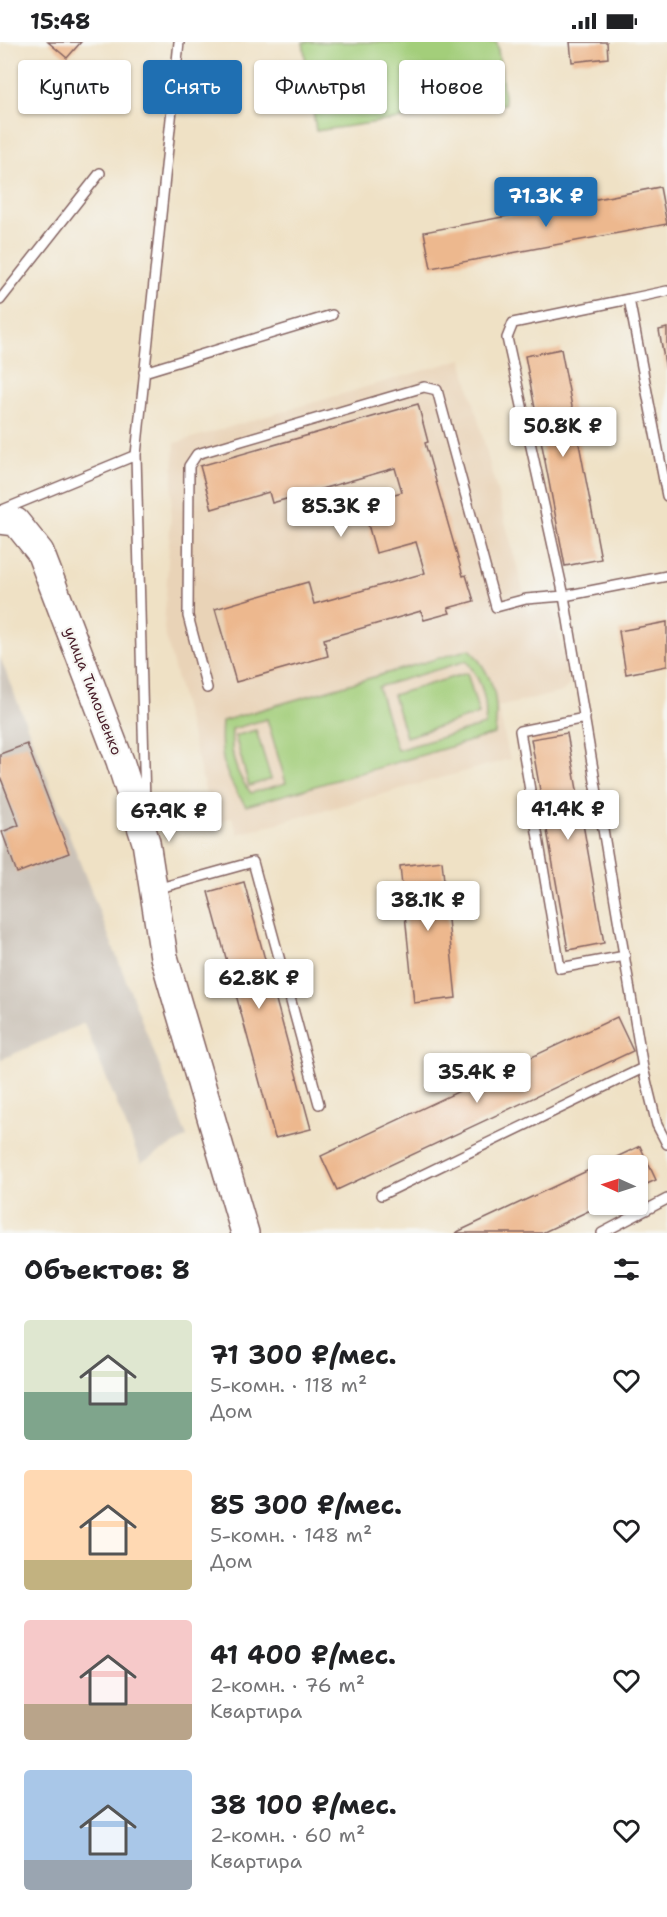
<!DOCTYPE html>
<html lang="ru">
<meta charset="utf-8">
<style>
body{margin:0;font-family:"Shantell Sans",sans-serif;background:#f2f2f2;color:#202124;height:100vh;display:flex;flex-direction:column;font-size:22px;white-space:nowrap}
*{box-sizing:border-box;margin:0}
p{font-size:20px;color:#757577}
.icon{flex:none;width:33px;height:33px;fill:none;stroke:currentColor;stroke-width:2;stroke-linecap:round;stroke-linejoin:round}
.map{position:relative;height:1191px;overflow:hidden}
.panel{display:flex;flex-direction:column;background:#fff;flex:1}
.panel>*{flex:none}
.banner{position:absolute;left:18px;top:18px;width:632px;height:54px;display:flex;gap:12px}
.needle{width:39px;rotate:273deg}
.fabs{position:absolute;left:588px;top:1113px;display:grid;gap:12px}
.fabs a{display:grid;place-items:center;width:60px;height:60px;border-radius:6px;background:#fff;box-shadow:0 2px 4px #0004;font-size:30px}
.price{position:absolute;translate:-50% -51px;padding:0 14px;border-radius:6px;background:#fff;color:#222;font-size:20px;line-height:39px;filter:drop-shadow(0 2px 3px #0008)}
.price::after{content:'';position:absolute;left:50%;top:36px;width:18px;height:14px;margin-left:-9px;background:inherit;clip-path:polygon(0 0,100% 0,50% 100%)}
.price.on{background:#1f6fb2;color:#fff}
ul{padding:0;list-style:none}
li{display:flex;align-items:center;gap:18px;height:150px;padding:0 24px}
li span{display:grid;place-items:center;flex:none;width:168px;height:120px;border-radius:6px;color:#555}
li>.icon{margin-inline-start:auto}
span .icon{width:72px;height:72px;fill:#fffc;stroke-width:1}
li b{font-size:26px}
h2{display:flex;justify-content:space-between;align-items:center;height:72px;padding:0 24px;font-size:26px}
.tag{padding:0 21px;border-radius:6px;background:#fff;box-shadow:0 2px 4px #0004;font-size:21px;line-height:54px}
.tag.on{background:#1f6fb2;color:#fff}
.status{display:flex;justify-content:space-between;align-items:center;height:42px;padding:0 30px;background:#fff;direction:ltr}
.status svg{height:16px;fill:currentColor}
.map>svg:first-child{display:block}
.built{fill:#e9d3b7}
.industrial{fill:#cbc2b8}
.green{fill:#a3ce7a;stroke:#767652;stroke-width:1.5;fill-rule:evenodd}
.building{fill:#edb88e}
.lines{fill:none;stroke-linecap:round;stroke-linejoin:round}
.lane-casing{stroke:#846361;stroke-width:12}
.secondary-casing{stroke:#846361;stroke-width:30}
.lane{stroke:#fff;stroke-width:9}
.secondary{stroke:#fff;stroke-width:27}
.labels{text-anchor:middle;stroke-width:4.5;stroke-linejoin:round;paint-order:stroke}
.street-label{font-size:15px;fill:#4a1f2b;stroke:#f6f6f2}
</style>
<div class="status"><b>15:48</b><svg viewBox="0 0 49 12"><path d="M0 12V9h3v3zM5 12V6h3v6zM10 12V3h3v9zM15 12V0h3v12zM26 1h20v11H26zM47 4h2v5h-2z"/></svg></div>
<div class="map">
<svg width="667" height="1191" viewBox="0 0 667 1191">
<rect width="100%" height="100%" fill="#f6f6f2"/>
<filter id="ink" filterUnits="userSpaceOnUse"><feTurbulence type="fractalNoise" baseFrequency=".0167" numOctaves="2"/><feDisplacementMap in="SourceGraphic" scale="12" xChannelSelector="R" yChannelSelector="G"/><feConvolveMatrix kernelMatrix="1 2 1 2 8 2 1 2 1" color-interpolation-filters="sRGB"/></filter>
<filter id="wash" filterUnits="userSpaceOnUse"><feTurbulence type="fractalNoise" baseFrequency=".008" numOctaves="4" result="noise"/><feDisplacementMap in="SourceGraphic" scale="24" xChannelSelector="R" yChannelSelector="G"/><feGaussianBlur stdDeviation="1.35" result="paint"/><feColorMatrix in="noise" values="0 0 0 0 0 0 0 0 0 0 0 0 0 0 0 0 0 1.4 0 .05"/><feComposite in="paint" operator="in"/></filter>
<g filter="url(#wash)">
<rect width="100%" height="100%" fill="#efe1c5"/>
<path class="built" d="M462,317L529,570L552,564L570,642L562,650L498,665L510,717L238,792L232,775L214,782L164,587L175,401Z"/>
<path class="industrial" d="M0,615L187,1095L141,1121L84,981L0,1018Z"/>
<path class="green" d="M303,0H497L505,62L316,89Z
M470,607C494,635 499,655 495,692L246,764C224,734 219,716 222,679ZM466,619C482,638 488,659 485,683L397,708L378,645ZM267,677L286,741L251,751C235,732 230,712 232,687Z
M467,631L479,672L406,695L393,653Z
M256,688L271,737L249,744L235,694Z"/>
<g id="blocks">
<path class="building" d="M48,0H81L67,16Z
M570,0H607L608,16L572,20Z
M660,145L667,182L431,226L424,190Z
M667,286V328H666L659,288Z
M561,307L601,517L565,524L525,314Z
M418,362L428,400L425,401L463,534L466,533L474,559L448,566L450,571L424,578L421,569L324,597L328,614L236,640L215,567L308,540L314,562L425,531L416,500L376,511L362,461L402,450L395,426L272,461L269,450L212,467L200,424Z
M667,580V624L626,632L619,589Z
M567,691L604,901L568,908L531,697Z
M27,702L69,811L17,831L2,790L19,783L0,734V712Z
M442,819L456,956L414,961L400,824Z
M244,840L311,1087L275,1096L208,850Z
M617,975L633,1009L337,1148L321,1114Z
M640,1104L656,1138L638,1146V1124H598V1162H603L542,1191H455Z"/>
</g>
</g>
<g filter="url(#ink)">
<use href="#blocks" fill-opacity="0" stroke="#846361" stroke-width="1.5"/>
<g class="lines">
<defs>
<path id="lane" d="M667,249L629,257L667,454
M0,258L100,131
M144,330L332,273
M0,469L136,413
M667,534L564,554L643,1026L657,1083L667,1102
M207,646L188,574L189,424L197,412L424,345L437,348L496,565L526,557L564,554L507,296L513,281L629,257
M585,676L520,689L560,926L625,914
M145,762L136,413L179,0
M156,847L253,820L319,1062
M381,1153L643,1026
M602,1191L667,1157"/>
<path id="secondary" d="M0,478L16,480L40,510L120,719L146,800L164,915L245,1191"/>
</defs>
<use href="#lane" class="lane-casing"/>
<use href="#secondary" class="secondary-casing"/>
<use href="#lane" class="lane"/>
<use href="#secondary" class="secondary"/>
</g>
</g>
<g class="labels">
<g class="street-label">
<text transform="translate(93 649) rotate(69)" y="5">улица Тимошенко</text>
</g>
</g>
</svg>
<div class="fabs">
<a><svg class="needle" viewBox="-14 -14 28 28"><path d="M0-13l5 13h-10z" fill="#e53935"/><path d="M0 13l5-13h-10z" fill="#757577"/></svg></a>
</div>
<b class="price on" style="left:546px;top:186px">71.3K ₽</b>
<b class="price" style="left:563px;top:416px">50.8K ₽</b>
<b class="price" style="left:341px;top:496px">85.3K ₽</b>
<b class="price" style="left:568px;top:799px">41.4K ₽</b>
<b class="price" style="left:169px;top:801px">67.9K ₽</b>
<b class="price" style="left:428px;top:890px">38.1K ₽</b>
<b class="price" style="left:259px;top:968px">62.8K ₽</b>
<b class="price" style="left:477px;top:1062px">35.4K ₽</b>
<div class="banner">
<a class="tag">Купить</a>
<a class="tag on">Снять</a>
<a class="tag">Фильтры</a>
<a class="tag">Новое</a>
</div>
</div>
<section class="panel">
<h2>Объектов: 8<svg class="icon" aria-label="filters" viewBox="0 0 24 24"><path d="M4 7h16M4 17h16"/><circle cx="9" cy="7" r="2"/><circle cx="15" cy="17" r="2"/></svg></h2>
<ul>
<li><span style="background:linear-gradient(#dfe7d0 60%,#7fa58c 0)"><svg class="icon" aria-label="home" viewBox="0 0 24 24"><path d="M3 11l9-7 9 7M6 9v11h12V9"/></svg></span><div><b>71 300 ₽/мес.</b><p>5-комн. · 118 m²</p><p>Дом</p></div><svg class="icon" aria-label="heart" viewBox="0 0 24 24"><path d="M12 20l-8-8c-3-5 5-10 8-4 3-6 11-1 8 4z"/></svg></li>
<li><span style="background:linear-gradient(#ffd9b3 75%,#c2b280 0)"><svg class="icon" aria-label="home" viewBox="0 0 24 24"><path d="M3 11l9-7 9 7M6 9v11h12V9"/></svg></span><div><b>85 300 ₽/мес.</b><p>5-комн. · 148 m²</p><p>Дом</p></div><svg class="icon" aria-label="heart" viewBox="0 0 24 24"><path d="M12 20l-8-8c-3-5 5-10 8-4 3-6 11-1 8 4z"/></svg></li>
<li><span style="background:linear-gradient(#f6c9c9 70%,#b9a48a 0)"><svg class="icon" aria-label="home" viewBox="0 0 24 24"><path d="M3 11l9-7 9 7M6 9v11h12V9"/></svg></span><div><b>41 400 ₽/мес.</b><p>2-комн. · 76 m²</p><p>Квартира</p></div><svg class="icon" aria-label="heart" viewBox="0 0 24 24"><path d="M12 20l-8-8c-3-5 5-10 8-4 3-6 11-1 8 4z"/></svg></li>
<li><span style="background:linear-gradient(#a9c7e8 75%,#9aa5b1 0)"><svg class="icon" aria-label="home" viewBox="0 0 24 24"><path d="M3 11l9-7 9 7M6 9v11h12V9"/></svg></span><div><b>38 100 ₽/мес.</b><p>2-комн. · 60 m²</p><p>Квартира</p></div><svg class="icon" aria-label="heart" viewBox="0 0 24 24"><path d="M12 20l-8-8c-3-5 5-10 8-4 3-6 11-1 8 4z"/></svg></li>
</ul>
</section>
